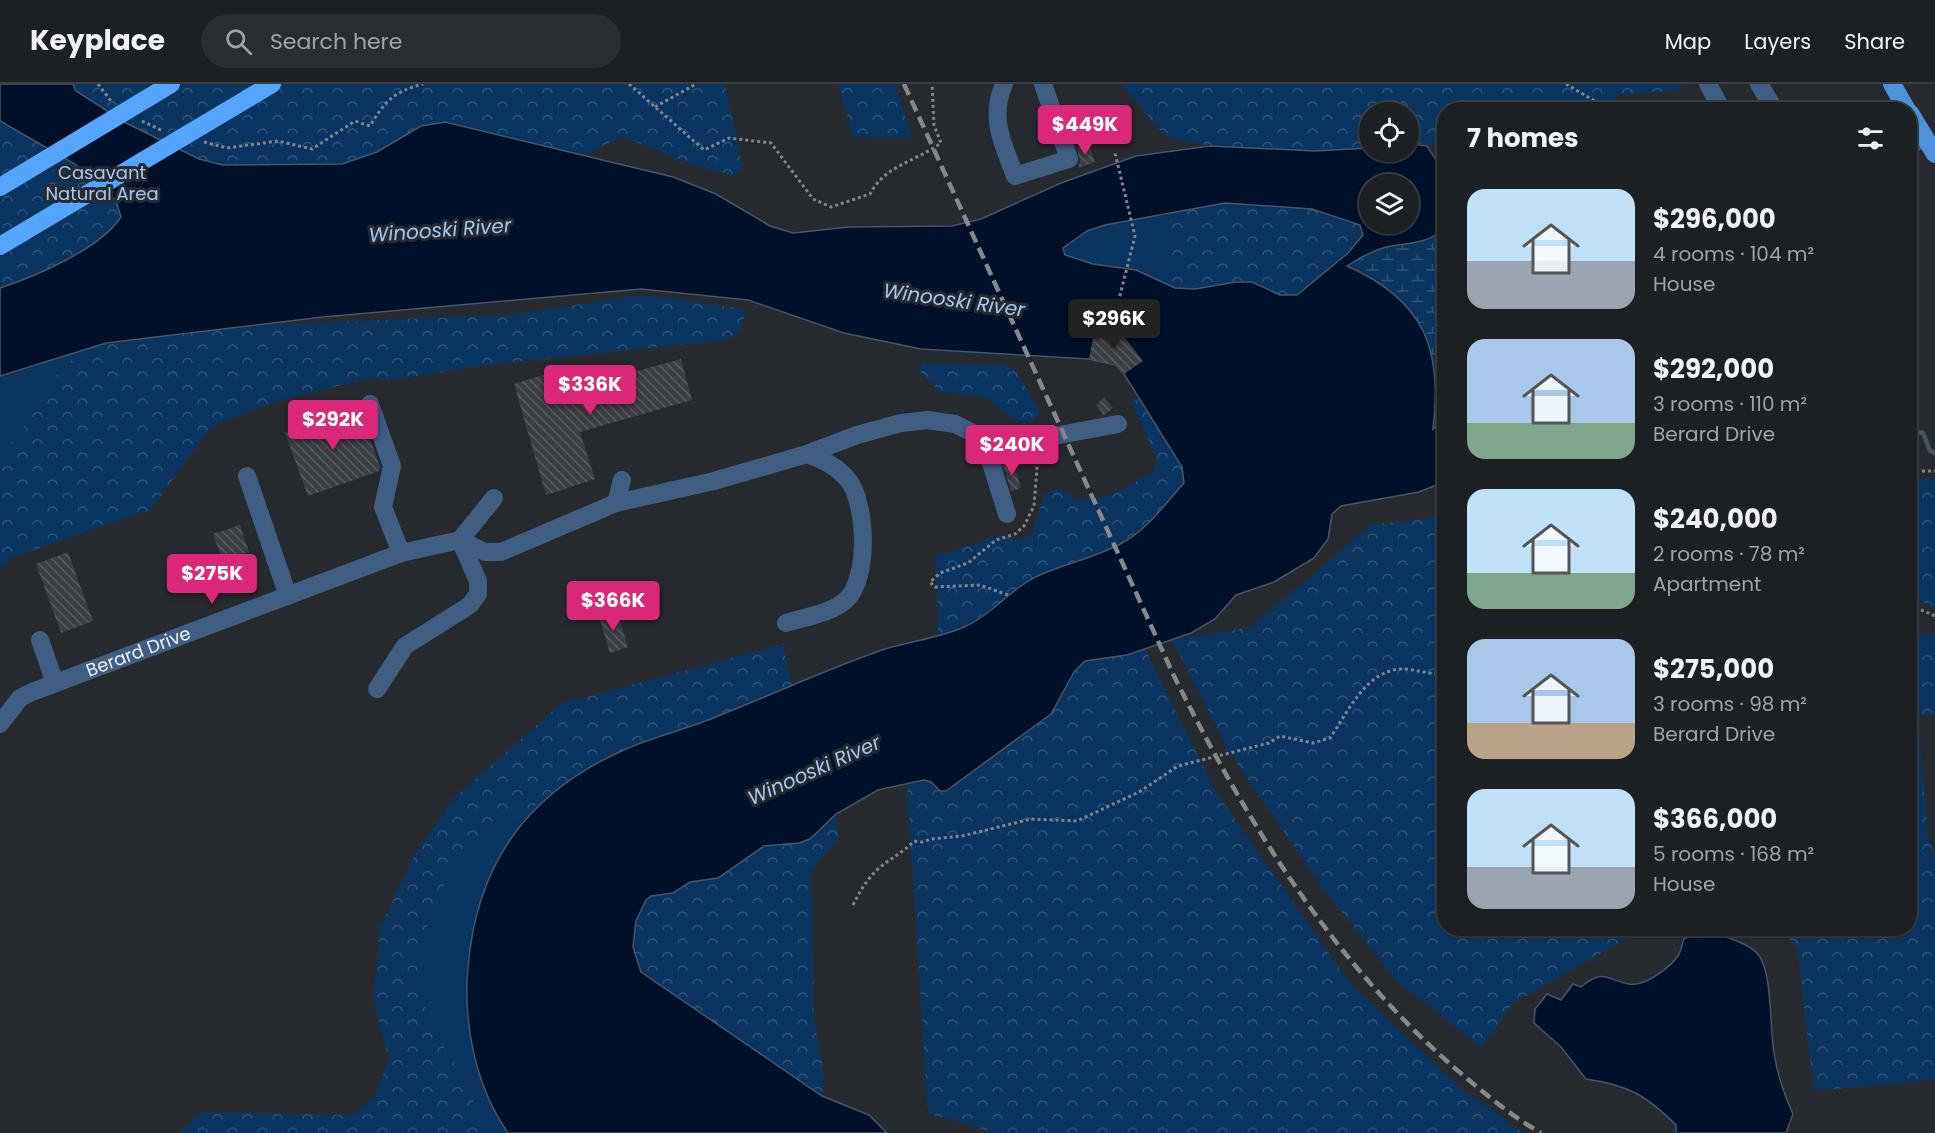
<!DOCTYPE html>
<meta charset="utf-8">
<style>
body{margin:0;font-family:Poppins,sans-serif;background:#292d2f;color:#f1f3f6;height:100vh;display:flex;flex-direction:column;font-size:22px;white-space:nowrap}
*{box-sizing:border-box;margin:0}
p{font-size:20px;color:#a0a3a5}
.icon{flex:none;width:33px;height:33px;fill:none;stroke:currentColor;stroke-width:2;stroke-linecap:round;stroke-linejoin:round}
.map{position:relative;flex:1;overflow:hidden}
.side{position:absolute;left:1437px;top:18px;width:480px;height:834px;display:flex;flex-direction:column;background:#1c2022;border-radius:24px;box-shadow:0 2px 4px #0004,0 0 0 2px #3a3e40}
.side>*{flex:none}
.buttons{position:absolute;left:1359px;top:18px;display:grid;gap:12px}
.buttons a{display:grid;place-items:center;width:60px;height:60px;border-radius:50%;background:#1c2022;box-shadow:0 2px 4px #0004,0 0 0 2px #3a3e40;font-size:30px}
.price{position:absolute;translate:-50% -51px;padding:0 14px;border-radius:6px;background:#db2777;color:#fff;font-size:20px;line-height:39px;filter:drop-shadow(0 2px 3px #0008)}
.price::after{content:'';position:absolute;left:50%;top:36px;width:18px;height:14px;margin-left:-9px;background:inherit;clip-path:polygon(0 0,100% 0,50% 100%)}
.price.active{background:#222;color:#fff}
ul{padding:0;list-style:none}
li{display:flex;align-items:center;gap:18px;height:150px;padding:0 30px}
li span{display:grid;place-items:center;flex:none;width:168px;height:120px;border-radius:18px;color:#555}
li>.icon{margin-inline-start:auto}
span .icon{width:72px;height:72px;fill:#fffc;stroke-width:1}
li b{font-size:26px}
h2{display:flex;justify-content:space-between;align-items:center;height:72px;padding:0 30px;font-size:26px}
header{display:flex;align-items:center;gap:36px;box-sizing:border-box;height:84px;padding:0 30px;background:#1c2022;border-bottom:2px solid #3a3e40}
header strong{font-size:28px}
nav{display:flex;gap:33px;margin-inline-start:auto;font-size:21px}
.search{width:420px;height:54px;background:#292d2f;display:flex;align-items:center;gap:15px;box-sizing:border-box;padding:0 21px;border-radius:33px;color:#a0a3a5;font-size:22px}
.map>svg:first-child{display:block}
.green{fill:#093460}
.forest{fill:url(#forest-crowns)}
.wetland{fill:url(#wetland-marsh)}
.water{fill:#001129;stroke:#475466;stroke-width:1.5;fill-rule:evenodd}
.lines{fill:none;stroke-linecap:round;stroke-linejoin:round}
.stream{stroke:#475466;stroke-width:4.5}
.building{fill:url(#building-back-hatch)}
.path{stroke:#808387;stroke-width:3;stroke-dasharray:3 3;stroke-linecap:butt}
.minor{stroke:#405e82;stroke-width:18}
.major{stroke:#5091db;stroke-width:18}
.highway{stroke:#55a5fe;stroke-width:18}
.rail{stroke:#85888b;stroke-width:4.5;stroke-dasharray:12 6;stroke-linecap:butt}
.labels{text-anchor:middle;stroke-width:6;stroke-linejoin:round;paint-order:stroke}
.park-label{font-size:18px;fill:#a1c6f2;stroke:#262a2e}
.street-label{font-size:18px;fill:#eef0f3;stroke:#262a2e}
.water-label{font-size:20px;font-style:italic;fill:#a1c5f1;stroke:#262a2e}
</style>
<header>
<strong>Keyplace</strong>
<div class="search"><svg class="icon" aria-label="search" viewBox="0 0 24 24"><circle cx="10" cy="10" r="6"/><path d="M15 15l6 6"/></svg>Search here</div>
<nav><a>Map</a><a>Layers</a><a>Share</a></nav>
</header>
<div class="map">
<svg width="1935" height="1049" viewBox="0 0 1935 1049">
<defs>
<pattern id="forest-crowns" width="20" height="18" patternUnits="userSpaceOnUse" patternTransform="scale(1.5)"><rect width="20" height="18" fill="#093460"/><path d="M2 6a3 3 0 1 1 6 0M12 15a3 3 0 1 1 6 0" fill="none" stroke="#2d5277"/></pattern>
<pattern id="wetland-marsh" width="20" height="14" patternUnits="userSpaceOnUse" patternTransform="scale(1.5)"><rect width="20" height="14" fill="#093460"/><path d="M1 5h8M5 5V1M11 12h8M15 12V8" fill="none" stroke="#2d5277"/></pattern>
<pattern id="building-back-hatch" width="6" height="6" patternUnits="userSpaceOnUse" patternTransform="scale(1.5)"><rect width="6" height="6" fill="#3c3f44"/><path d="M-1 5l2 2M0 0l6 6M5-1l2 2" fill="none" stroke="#585b5f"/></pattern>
</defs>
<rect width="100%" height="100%" fill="#262a2e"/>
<path class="green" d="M1169,130L1167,200L1136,186L1093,180L1065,171L1063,164L1087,147L1105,141Z
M82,266L51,297L19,352L0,366V292Z
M550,713L524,736L506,1046L508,1049H483L466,994L442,960L421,914L417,866L446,796L488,750Z"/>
<path class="forest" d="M0,0H725L743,85L734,92L688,79L621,52L546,94L0,236Z
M839,0H895L912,54L853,53Z
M1122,0H1681L1683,5L1616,12L1617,25L1444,26V61L1409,60L1408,28H1370L1369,64L1315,67L1210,62L1171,54L1158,45Z
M1225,119L1312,125L1360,141L1363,151C1352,165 1313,204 1298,210C1281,218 1265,200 1250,198C1222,195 1194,213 1167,200L1169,130Z
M636,212L665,213L746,226L740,247L727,256L494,280L391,296L370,294L290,314L241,330L211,344L150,426L11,474L0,486V367L19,352L51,297L82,266L106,259L256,241L508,231Z
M921,279L1002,281L1017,288L1040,329L1032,338H1016L987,314L941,308L921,289Z
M1138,315L1182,383L1184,398L1148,440L1122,459L1038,492L965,543L938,552L936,472L1001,451L1019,456L1031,451L1045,410L1057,405L1079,416L1110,412L1153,388L1157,375L1132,318Z
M1910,392L1935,397V524L1910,511Z
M1444,429V844L1644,845L1512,920L1482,964L1397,897L1322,803L1230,669L1172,556L1251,543L1371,441L1436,433Z
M1910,548L1935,550V629L1918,632L1928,753L1935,771V996L1814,1007L1797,864L1780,845L1910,844Z
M783,560L792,603L581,690L550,713L488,750L446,796L417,866L421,914L442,960L466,994L483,1049H179L200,1028L353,1031L375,1012L389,976L373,914L380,844L414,772L454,714L561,620Z
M1145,565L1216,708L1352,902L1464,1007L1524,1049H994L928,1029L907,700C922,697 929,695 940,707L1051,630L1074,588L1085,577L1127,571Z
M836,730L839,754L811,787L814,936L824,990L822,1012L650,897C628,877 626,831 651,812L673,809L690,798L718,794L764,762L799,759L817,750Z"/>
<path class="wetland" d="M1444,145V335L1433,346L1437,315L1347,182C1359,174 1372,167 1386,163C1407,158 1427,161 1444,145Z"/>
<path class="water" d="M0,0H73L76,7L126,39L199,75L223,81L342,80L377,68L421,42L445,38L673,93L716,110L770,142L793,149L849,143L952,142L981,135L1061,99L1136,72L1210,62L1315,67L1369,64L1370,68H1408L1409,60L1427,62L1444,88V145C1427,160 1407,159 1386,163C1372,167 1359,174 1347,182C1424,216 1443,265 1433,345L1444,335V398L1419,408L1341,422L1332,430L1328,455L1314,474L1274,498L1236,511L1215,535L1191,549L1127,571L1085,577L1074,588L1051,630L946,707H940L931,698L924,696L878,706L836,730L810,755L799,759L764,762L718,794L690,798L673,809L651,812L646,816L636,837L633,863L641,888L822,1012L869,1031L887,1049H508C475,1001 463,940 468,883C477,778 528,708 626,665C655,652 688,645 718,632C774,610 829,584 885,565C911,557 939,554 964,543C992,531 1012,503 1040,491C1067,479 1097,473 1122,459C1148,445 1165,420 1184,399L1182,383L1124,290L1116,281L1089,275L921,265L844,249L748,216L641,205L323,233L106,259L0,292V204C36,192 100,165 121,133L116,117L75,80L0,37ZM1370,100H1408V140H1370ZM1225,119L1312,125L1360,141L1363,151L1348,169L1297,211H1280L1252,198H1236L1195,205L1175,204L1136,186L1093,180L1065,171L1063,164L1087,147L1105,141Z
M1703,847C1719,851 1751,858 1760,873C1772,892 1770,945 1774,969C1777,990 1784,1010 1793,1030L1786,1049H1676V1041C1646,1011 1628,1001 1586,995L1561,963L1534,939L1535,925L1547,910L1561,916L1573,900L1581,903C1603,884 1607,896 1629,900C1645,903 1669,884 1678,872C1681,868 1682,860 1684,855Z"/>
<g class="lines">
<path class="stream" d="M1910,347L1923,349L1930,367L1935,369"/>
</g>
<path class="building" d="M1089,60L1095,78L1078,84L1080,77L1077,64Z
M1095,244L1122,250L1143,277L1124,290L1116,281L1089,275Z
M681,275L692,316L580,348L595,395L546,411L514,300L553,288L559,308Z
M1104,313L1113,324L1104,331L1096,321Z
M359,323L380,383L379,387L308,412L285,349Z
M1013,378L1021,404L1011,407L1003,381Z
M240,441L249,468L222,476L213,450Z
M68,468L93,537L61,549L36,480Z
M617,528L628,563L610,569L599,533Z"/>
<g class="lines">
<path class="path" d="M98,0L111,17
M629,0L704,66L729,54L771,59L813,115L831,123L870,110C885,81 917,77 941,59L934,41L932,0
M1566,0L1610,26
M655,23L696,0
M142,37L163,47
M204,58L227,64L278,57L312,65L355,37L370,42C385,17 393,8 423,0
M1111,247L1135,152L1115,69
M1910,387H1935
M1008,511L980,501L935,503L930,498L940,489L968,479L996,456L1015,450L1024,442L1034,422L1038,371
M1910,521L1935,532
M853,821C860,807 867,795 879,784C891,774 901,770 914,757L922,758L932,755L962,752L1031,735L1077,737L1139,708L1178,682L1269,659L1280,652L1313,659L1330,654C1348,628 1366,586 1402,585C1416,585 1430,591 1444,590"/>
<g class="minor">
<path d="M1004,0C989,35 1003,59 1015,92L1069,75L1043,0"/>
<path d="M1708,0L1722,26"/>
<path d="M1759,0L1775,26"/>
<path d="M1910,63L1924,52"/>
<path d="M370,320L392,382L383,423L401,469"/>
<path d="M983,354L1007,430"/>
<path d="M247,392L288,512"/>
<path d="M616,419L622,396"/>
<path d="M460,456L485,468H501L616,419L714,397L807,370L857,351L901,339L928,336L955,340L983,354L999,357L1038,355L1118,340"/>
<path d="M460,456L494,414"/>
<path d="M786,539C805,533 830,530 846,516C869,495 867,422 849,397C838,383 824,376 807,370"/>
<path d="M40,556L55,599"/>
<path d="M377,605L405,562L470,521L478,510V497L460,456"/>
<path id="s1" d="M0,640L20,614L32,608L401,469L460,456"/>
</g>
<path class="major" d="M1892,0L1907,26
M1910,29L1935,70"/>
<path class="highway" d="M0,103L171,0
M0,162L272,0"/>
<path class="rail" d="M904,0L1174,592C1247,738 1332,878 1457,986C1484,1009 1510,1031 1541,1049"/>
</g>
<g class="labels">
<g class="park-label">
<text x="102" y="95">Casavant<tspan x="102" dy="21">Natural Area</tspan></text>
</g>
<g class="street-label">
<text dy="6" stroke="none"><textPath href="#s1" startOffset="160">Berard Drive</textPath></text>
</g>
<g class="water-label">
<text transform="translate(440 146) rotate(-4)" y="7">Winooski River</text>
<text transform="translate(954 216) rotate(8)" y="7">Winooski River</text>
<text transform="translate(814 686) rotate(-24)" y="7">Winooski River</text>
</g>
</g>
</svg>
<div class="buttons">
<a><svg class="icon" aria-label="locate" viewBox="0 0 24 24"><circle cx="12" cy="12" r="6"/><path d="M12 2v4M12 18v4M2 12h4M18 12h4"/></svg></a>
<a><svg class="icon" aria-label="layers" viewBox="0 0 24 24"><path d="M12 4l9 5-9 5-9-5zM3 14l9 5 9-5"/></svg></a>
</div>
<b class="price" style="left:1085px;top:72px">$449K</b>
<b class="price active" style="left:1114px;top:266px">$296K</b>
<b class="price" style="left:590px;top:332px">$336K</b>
<b class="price" style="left:333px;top:367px">$292K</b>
<b class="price" style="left:1012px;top:392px">$240K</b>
<b class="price" style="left:212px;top:521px">$275K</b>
<b class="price" style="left:613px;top:548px">$366K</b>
<section class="side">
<h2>7 homes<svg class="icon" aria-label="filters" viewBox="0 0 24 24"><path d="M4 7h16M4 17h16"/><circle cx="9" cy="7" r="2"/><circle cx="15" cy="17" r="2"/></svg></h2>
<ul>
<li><span style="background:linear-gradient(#bfe0f5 60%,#9aa5b1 0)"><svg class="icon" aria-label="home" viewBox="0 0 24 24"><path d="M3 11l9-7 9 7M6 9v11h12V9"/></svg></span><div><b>$296,000</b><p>4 rooms · 104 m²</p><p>House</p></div></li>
<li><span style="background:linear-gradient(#a9c7e8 70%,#7fa58c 0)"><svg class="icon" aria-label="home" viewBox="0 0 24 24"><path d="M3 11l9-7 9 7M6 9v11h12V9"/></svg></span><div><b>$292,000</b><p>3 rooms · 110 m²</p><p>Berard Drive</p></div></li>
<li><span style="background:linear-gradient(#bfe0f5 70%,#7fa58c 0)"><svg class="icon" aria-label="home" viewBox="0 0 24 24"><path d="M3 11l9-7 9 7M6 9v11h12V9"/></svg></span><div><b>$240,000</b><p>2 rooms · 78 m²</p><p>Apartment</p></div></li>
<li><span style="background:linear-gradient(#a9c7e8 70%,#b9a48a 0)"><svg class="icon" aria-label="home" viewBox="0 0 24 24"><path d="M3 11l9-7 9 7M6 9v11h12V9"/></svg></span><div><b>$275,000</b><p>3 rooms · 98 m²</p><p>Berard Drive</p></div></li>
<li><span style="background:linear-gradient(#bfe0f5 65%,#9aa5b1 0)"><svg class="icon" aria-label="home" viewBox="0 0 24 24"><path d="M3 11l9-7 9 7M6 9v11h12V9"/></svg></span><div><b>$366,000</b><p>5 rooms · 168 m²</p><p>House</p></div></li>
</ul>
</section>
</div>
